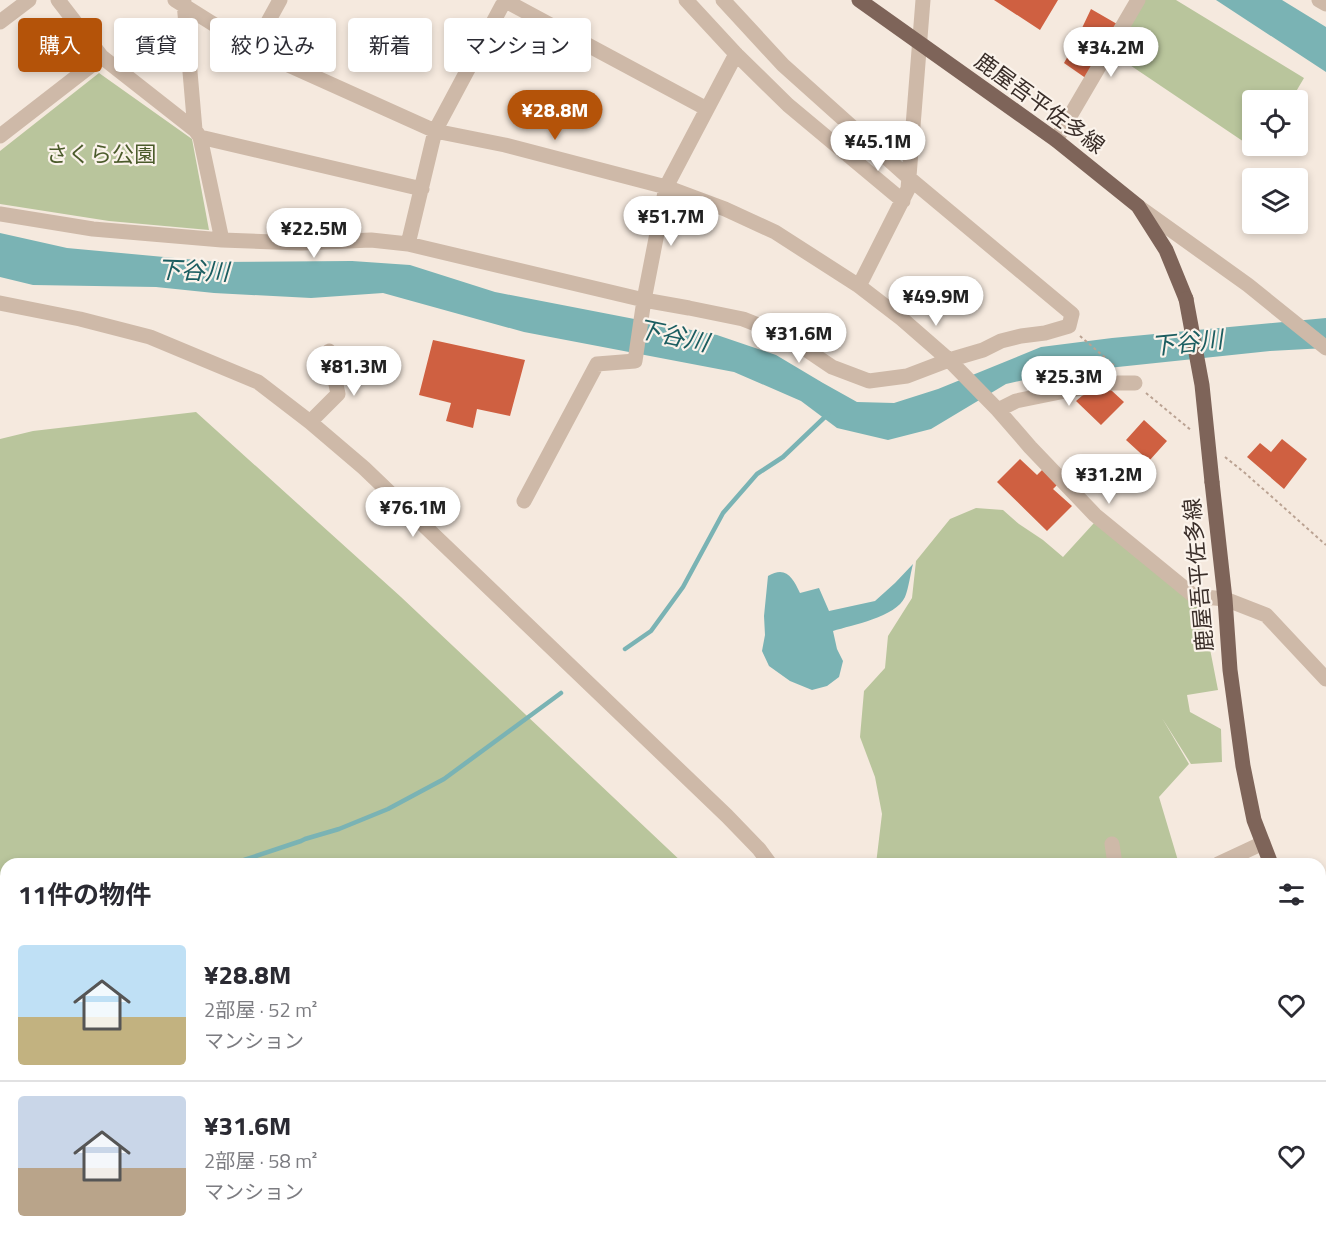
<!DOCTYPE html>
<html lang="ja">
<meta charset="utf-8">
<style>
body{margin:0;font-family:"Titillium Web","Noto Sans JP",sans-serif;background:#f2f2f3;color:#2b2b33;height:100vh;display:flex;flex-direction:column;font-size:22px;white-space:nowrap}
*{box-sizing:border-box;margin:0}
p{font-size:20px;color:#7c7c81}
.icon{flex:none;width:33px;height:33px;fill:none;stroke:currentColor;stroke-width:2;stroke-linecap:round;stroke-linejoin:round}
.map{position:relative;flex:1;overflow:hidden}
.details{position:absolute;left:0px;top:858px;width:1326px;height:386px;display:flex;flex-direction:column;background:#fff;border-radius:18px 18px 0 0;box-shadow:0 3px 9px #0003}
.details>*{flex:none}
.hud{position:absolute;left:18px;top:18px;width:600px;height:54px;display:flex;gap:12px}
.tools{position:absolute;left:1242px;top:90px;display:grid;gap:12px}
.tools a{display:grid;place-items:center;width:66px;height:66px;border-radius:6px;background:#fff;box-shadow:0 3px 9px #0003;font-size:30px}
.price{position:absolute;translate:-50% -51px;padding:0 14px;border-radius:21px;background:#fff;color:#222;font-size:20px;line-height:39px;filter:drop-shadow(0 2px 3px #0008)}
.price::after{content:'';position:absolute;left:50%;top:36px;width:18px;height:14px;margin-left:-9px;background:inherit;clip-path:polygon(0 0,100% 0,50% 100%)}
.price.on{background:#b45309;color:#fff}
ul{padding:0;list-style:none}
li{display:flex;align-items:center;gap:18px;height:150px;padding:0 18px}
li+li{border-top:2px solid #e1e1e2}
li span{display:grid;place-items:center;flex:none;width:168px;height:120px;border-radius:6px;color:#555}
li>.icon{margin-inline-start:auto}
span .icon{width:72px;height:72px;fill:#fffc;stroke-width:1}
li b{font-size:26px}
h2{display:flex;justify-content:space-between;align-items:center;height:72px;padding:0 18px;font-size:26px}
.pill{padding:0 21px;border-radius:6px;background:#fff;box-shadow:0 3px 9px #0003;font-size:21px;line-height:54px}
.pill.on{background:#b45309;color:#fff}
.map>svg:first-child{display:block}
.green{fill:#b9c59c}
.water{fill:#7ab3b4}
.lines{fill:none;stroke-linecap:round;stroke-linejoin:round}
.stream{stroke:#7ab3b4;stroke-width:4.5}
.building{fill:#cf6041}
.path{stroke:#baa292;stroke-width:2;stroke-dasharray:3 3;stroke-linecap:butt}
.minor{stroke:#ceb9a8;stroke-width:15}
.major{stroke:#7e6459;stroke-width:15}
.major-bridge{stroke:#7e6459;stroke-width:15}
.labels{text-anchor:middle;stroke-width:4.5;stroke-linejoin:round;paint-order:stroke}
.street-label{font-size:22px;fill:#3a2e29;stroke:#fbf3eb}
.park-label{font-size:22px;fill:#4b5b2b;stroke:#fbf3eb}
.water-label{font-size:24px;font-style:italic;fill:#1b5d60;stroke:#fbf3eb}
</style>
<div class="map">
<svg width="1326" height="1243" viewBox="0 0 1326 1243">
<rect width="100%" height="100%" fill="#f5e9de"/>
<path class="green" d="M1142,0H1176L1304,78L1291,100H1252V146H1263L1259,152L1112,53Z
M99,73L192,139L209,230L109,221L0,204V151Z
M196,412L401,597L684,864H6V1238H889L890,1243H0V439L33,431Z
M976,508L1003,510L1019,524L1043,540L1063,557L1094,523L1201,603L1218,690L1187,695L1190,712L1221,729L1222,762L1191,764L1162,718L1189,764L1159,797L1179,864H876L882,814L875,777L860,737L864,691L885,668L888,636L912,598L916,561L950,519Z
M1320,1030L1326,1050V1082L1320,1086Z
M935,1238H1172L1170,1243H937Z
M1228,1238H1282L1281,1243H1241Z"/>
<path class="water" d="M1216,0H1282L1326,27V72Z
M0,233L67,248L218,262L352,261L410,265L495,292L717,335L776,355L823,383L857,402L894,403L938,389L1041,347L1112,338L1326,318V348L1270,351L1051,374L1006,384L931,429L888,440L837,428L801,401L734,372L524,332L383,293L311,298L214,293L156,287L33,285L0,277Z
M913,564C910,575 909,587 905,597C896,617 852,625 833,631L837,649L843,661L839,677L827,686L812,690L790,681L769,666L762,651L765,635L764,616L768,576C786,565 793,578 800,593L819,588L829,611L875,601L895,583Z"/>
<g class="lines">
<path class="stream" d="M625,649L651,631L683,587L723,513L757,474L783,457L828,414
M170,864L244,860L301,841L305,839L339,829L388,809L444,779L561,693
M0,930L6,926"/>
</g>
<path class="building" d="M994,0H1058L1040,30Z
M1091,9L1117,24L1087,79L1064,63L1073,47Z
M433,340L525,360L510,416L477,409L473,428L446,421L451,403L419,395Z
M1090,389L1111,390L1124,402L1101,425L1076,401Z
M1144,420L1167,441L1149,461L1126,440Z
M1282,439L1307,459L1284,489L1247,457L1260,443L1271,452Z
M1020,459L1037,475L1043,469L1059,483L1053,489L1072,506L1047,531L997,482Z
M1326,1099V1147H1325L1320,1100Z
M1320,1178L1326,1179V1225L1320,1224Z
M1094,1238H1143L1144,1243H1095Z"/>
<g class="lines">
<path class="path" d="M1080,336L1116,367
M1146,393L1192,431
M1225,457L1245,473L1326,545"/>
<path class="minor" d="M58,0L102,57L195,130L200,137L222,240
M175,0L253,49L435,131L505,145L666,187L725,209L775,232L859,286L902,319L949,360L998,410L1030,447L1095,515L1194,596L1225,599L1266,615L1326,679
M504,0L707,109
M686,0L736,54L788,105L903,201
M1319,0L1326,4
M184,2L195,130
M0,22L29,0
M253,49L280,0
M0,136L102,57
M200,137L422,189
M1056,140L1138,0
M1139,207L1248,285L1326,348
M0,214L93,229L222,240L301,243L371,240L408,244L644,300L689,308L743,319L786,336L832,367L869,381L907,376L949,360L983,350L1001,341L1021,336L1045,333L1069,326L1072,314L909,178L783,65L723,0
M408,244L435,131L505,0
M859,286L908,189L923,0
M0,303L80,319L150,337L258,382L310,422L364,468L727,816L759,849L770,864
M998,410L1016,401L1075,389L1110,383H1135
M310,422L338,394L329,351
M524,501L597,364L635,361L644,300L666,187L736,54
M1112,844L1115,864
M1218,864L1263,843
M1320,1017L1326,1014
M907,1238L908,1243
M1000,1238V1243"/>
<path class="major" d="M859,0L1056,140L1138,206L1166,250L1186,299
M1212,482L1225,599L1230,670L1243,766L1254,820L1271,864
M1320,984L1326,1005"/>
<path class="major-bridge" d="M1186,299L1202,385L1212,482"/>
</g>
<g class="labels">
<g class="street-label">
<text transform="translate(1040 103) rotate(36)" y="8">鹿屋吾平佐多線</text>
<text transform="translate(1198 575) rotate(-95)" y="8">鹿屋吾平佐多線</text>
</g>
<g class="park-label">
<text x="101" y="162">さくら公園</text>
</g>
<g class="water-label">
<text transform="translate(193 271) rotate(2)" y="8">下谷川</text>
<text transform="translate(673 336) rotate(12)" y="8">下谷川</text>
<text transform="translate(1187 343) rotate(-6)" y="8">下谷川</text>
</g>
</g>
</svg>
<div class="tools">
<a><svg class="icon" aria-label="locate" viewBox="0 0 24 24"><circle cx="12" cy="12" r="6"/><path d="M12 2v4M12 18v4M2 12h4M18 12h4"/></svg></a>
<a><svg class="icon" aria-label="layers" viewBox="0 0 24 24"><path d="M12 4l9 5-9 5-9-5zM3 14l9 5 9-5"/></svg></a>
</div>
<b class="price" style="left:1111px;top:78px">¥34.2M</b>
<b class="price on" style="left:555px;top:141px">¥28.8M</b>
<b class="price" style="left:878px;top:172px">¥45.1M</b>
<b class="price" style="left:671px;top:247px">¥51.7M</b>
<b class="price" style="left:314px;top:259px">¥22.5M</b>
<b class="price" style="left:936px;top:327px">¥49.9M</b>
<b class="price" style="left:799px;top:364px">¥31.6M</b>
<b class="price" style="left:354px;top:397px">¥81.3M</b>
<b class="price" style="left:1069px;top:407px">¥25.3M</b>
<b class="price" style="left:1109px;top:505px">¥31.2M</b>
<b class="price" style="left:413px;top:538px">¥76.1M</b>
<div class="hud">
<a class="pill on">購入</a>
<a class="pill">賃貸</a>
<a class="pill">絞り込み</a>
<a class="pill">新着</a>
<a class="pill">マンション</a>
</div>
<section class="details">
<h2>11件の物件<svg class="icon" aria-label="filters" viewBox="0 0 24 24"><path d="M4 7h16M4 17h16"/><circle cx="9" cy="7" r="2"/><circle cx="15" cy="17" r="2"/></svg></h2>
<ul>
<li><span style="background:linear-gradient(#bfe0f5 60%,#c2b280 0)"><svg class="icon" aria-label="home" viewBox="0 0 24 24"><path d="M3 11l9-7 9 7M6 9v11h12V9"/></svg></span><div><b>¥28.8M</b><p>2部屋 · 52 m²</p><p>マンション</p></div><svg class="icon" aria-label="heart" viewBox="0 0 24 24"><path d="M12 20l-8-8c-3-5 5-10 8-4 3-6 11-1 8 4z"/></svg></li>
<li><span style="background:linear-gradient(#c9d6e8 60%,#b9a48a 0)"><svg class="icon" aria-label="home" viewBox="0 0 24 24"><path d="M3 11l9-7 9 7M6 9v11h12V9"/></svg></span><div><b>¥31.6M</b><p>2部屋 · 58 m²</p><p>マンション</p></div><svg class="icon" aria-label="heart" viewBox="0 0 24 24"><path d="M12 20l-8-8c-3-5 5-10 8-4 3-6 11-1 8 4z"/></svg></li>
</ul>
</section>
</div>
